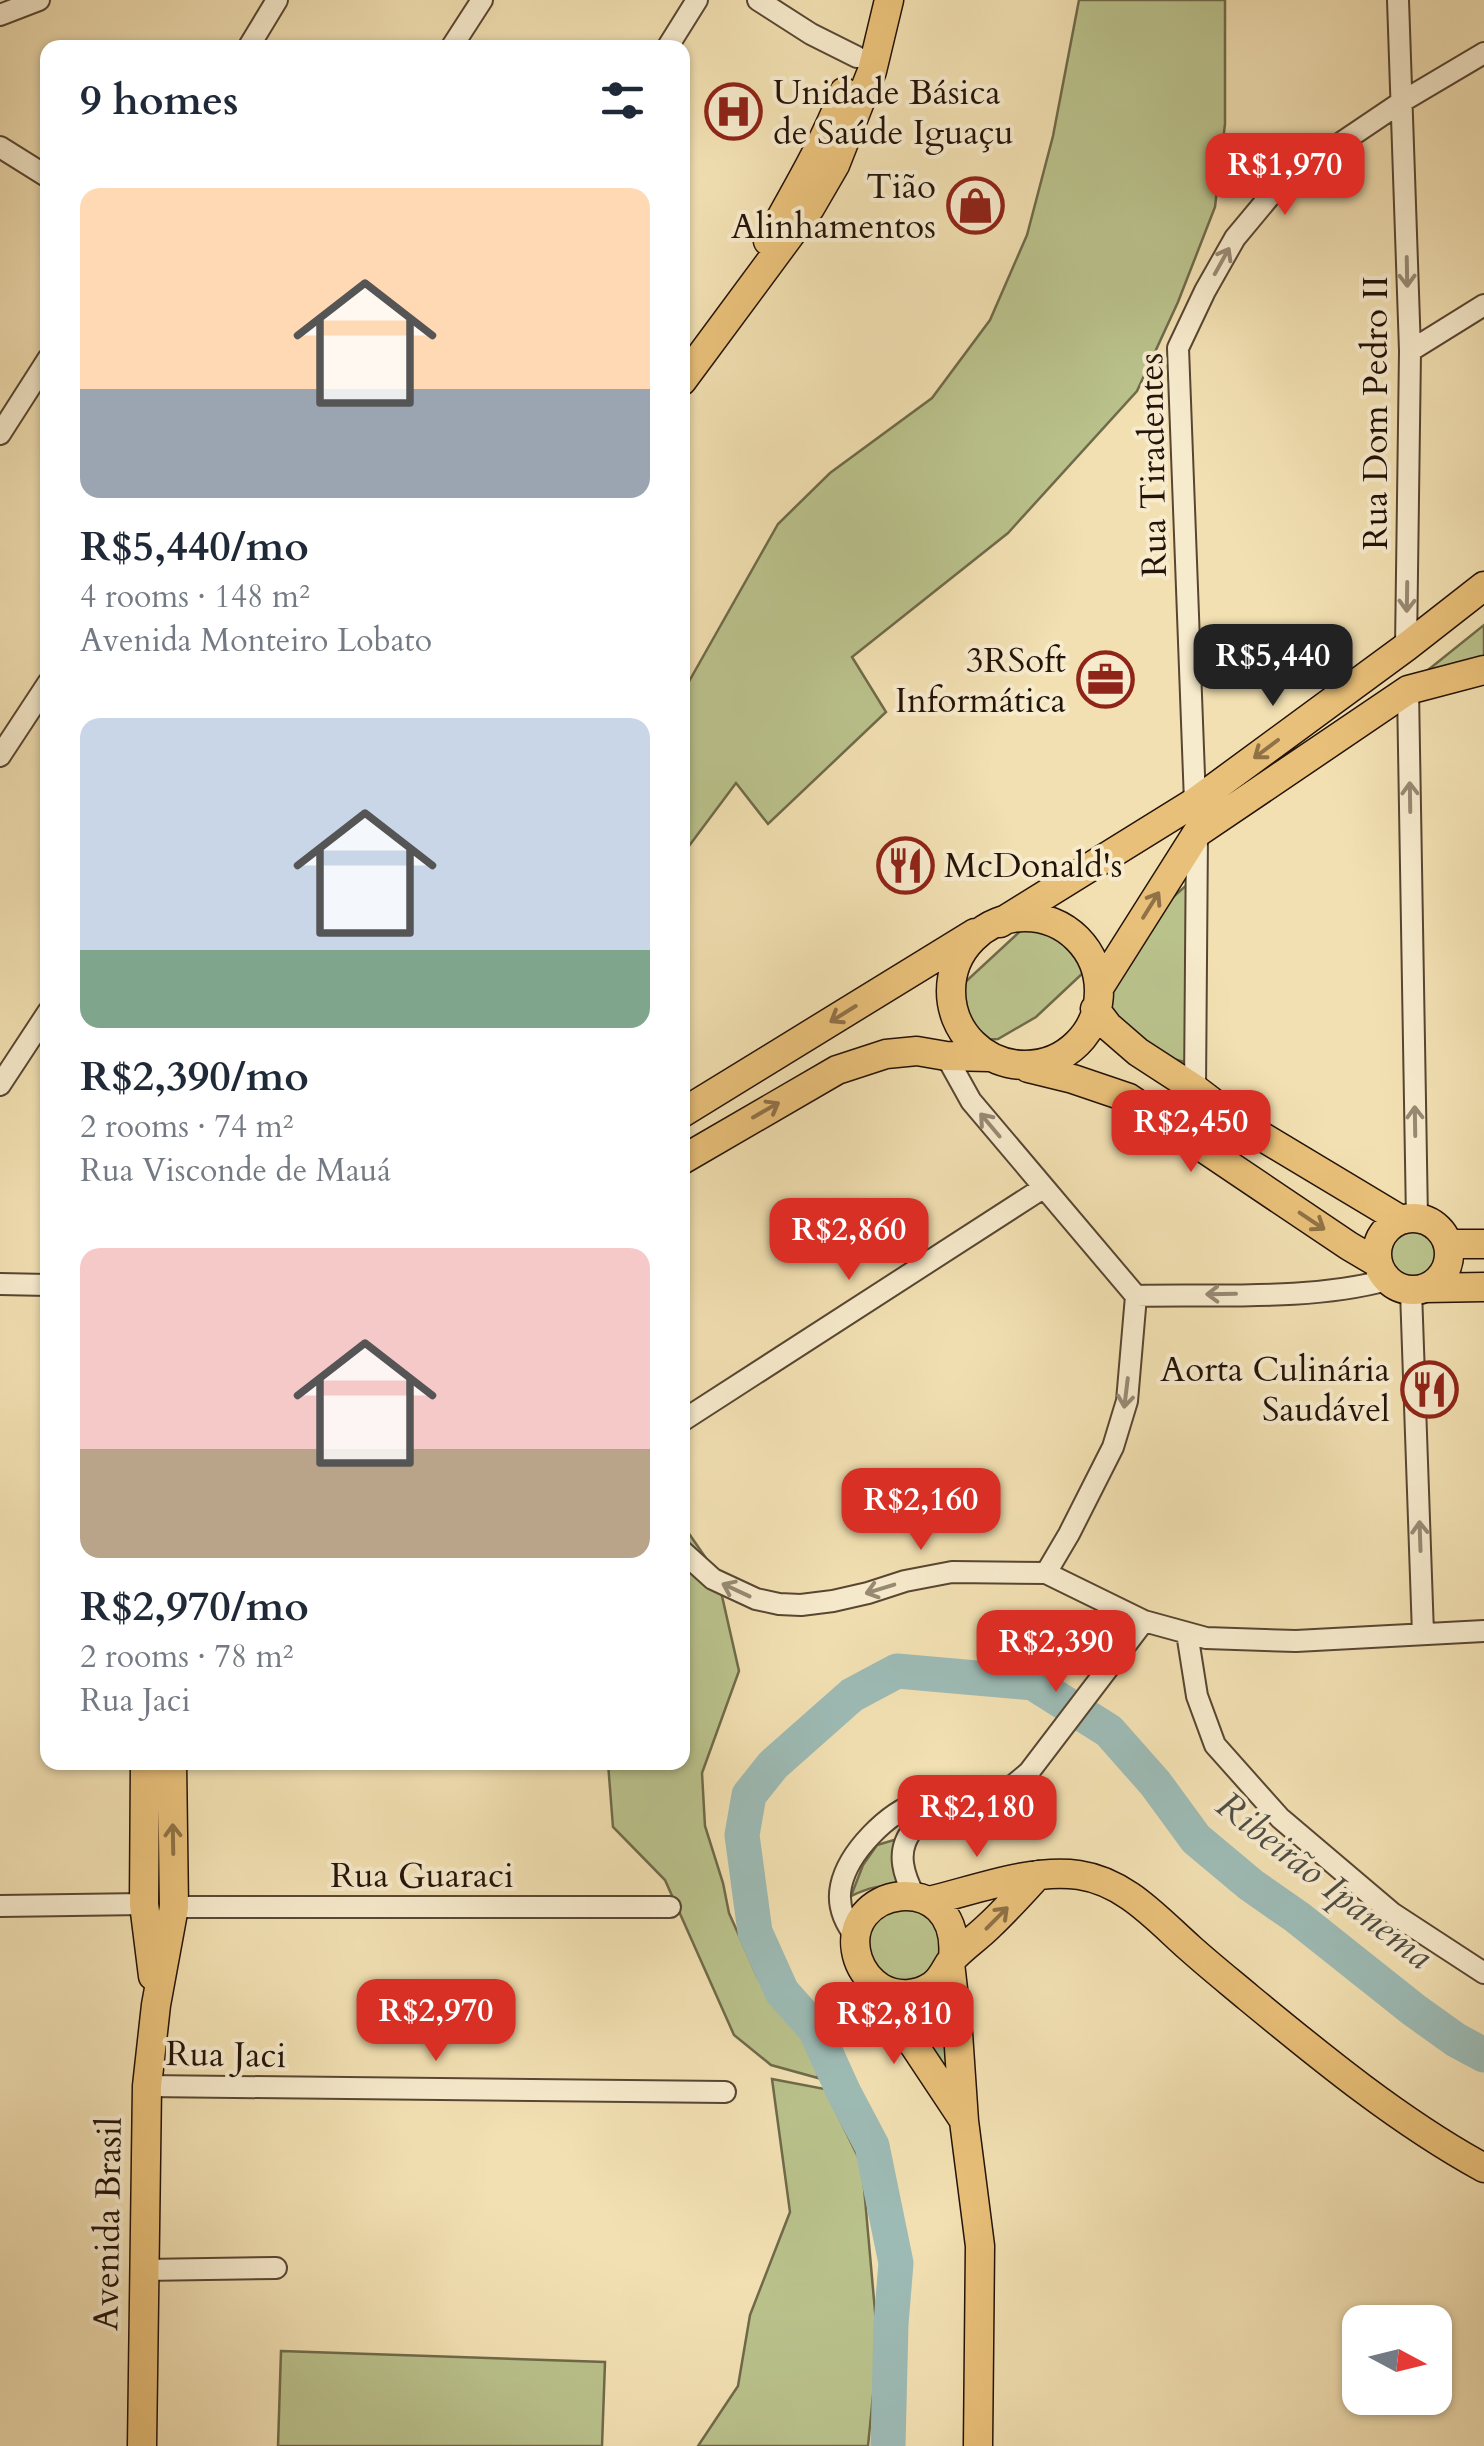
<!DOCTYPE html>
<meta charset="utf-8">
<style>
body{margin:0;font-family:Cardo,serif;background:#f6f6f7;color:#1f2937;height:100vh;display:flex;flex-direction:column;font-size:38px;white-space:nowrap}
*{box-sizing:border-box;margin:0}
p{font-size:32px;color:#747a83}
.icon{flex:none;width:55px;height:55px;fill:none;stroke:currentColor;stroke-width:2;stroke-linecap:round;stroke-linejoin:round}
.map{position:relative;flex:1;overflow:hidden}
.sheet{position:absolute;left:40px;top:40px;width:650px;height:1730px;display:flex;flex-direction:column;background:#fff;border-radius:20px;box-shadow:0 2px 8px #0004}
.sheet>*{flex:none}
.needle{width:65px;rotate:97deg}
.buttons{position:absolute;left:1342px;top:2305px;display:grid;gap:20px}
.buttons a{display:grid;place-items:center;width:110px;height:110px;border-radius:20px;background:#fff;box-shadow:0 2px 8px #0004;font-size:50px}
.price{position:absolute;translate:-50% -85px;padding:0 22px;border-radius:20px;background:#d93025;color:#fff;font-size:32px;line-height:65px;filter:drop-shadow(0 2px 5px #0008)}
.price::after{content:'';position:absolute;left:50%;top:60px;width:30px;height:22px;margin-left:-15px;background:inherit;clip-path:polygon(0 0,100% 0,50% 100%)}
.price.on{background:#222;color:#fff}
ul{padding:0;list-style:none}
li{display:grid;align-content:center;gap:20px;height:530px;padding:0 40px}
li span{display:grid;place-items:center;height:310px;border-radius:20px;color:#555}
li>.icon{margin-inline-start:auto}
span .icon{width:180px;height:180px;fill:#fffc;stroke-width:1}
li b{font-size:42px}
h2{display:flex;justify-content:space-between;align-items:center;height:120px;padding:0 40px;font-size:42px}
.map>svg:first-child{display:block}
.green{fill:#bac28c;stroke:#6f6a4a;stroke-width:2.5}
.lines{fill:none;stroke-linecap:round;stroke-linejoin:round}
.river{stroke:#9dbbb5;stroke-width:35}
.minor-casing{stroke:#584632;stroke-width:24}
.major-casing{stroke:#241308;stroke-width:31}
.minor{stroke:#f7ebcd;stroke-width:20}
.major{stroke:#e9c079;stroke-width:28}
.oneway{stroke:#988a74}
.oneway2{stroke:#907246}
.labels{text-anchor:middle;stroke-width:8;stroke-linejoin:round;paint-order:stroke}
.poi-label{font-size:35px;fill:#241308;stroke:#f7ebcd;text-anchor:end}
.street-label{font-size:35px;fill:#241308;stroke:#f7ebcd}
.water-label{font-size:38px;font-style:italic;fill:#4e4e45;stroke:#f7ebcd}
</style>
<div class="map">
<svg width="1484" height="2446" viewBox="0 0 1484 2446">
<rect width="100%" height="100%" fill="#f2e0b2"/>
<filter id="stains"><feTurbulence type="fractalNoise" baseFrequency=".002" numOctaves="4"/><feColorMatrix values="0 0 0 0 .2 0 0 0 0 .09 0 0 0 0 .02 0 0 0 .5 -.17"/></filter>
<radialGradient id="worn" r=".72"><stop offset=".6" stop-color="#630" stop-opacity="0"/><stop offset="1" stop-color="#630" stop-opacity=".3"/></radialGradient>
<path class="green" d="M1079,0H1225V124L1215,207L1178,302L1137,391L1008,533L852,657L886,712L768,824L736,783L683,854V692L778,524L830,473L932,398L990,320L1027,235L1053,136Z
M1484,625V656L1423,674Z
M1190,882L1185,1062L1157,1055L1130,1039L1107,1005L1106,995L1163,906Z
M1029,923C1056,929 1065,940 1083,959V973L1036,1017L998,1039L981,1040C961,1017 961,1015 962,985Z
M1384 1254a28 28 0 1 1 56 0a28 28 0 1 1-56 0Z
M683,1525L717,1574L739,1671L702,1773L705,1826L723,1883L729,1913L758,1978L818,2053V2078L771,2065L734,2035L665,1880L613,1827L608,1763L682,1762Z
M894,1840L895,1874L900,1887C881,1884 868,1888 851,1896L863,1865L877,1845Z
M907,1904L941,1925L942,1965L910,1988L872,1973C862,1923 860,1926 907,1904Z
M902,1999L923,2007L944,2004L950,2085L914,2033Z
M772,2079L825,2089L862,2165L878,2345L868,2446H698L738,2386L750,2315L790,2212Z
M281,2351L605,2362L602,2446H278Z"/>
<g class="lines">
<path class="river" d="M888,2446L891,2324L896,2263L872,2146L844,2093L815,2029L782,1992L755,1932L742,1835L749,1795L773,1765L852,1695L897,1671L1033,1683L1109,1731L1155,1783L1196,1839L1251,1885L1297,1917L1414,2010L1456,2040L1484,2055"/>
<defs>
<path id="minor" d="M758,0L811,34L857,57
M1398,0L1410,351L1406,647
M0,15L39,0
M248,48L277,0
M451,48L482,0
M667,48L697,0
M0,147L48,177
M1410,351L1484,305
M0,434L48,359
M1408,690L1417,1219
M0,756L48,683
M1195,802L1178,348L1205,291L1235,238L1280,184L1403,101L1484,53
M946,1056L971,1101L1136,1296
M0,1085L48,1012
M1195,1089L1197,833
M0,1284L48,1285
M1411,1291L1423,1634
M1136,1296C1217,1294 1309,1301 1387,1280
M682,1421L1043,1188
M682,1551L713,1579L756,1599L779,1604L801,1605L833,1601L868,1593L905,1581L952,1572L1046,1573L1144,1621L1206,1638L1296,1641L1484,1631
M1046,1573L1069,1534L1113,1447L1127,1401L1136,1296
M1187,1633L1197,1696L1215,1745L1280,1818L1392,1913L1484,1973
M914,1895C890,1848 906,1832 942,1800
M0,1906L144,1904
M174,1907H670
M856,1937C844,1922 837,1905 841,1886C848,1852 888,1812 920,1802C941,1796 962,1804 983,1800C1001,1797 1015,1784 1029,1772L1144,1621
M147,2086L725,2092
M143,2270L276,2268"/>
<path id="major" d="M768,241C795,192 824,144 844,92
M682,381L810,208L835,165L872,71L889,0
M951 991a74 74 0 1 1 148 0a74 74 0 1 1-148 0Z
M1000,923L1195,802L1406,647L1484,586
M1099,988L1197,833L1408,690L1484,670
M1095,1009L1108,1026L1138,1052L1195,1089L1241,1124L1401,1220
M1028,1068L1073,1079L1129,1098L1349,1246L1378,1263
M682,1113L975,933
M682,1160L837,1070L886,1054L917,1051L946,1056L989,1057
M1377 1254a36 36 0 1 1 72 0a36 36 0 1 1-72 0Z
M1448,1244H1484
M1425,1288L1484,1287
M145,1762L144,1904L153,1976
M929,1901C975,1890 1032,1868 1079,1875C1126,1882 1157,1919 1191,1949C1210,1966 1230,1982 1249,1998C1323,2059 1400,2122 1484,2168
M953,1958C962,1865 835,1886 858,1959C862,1971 870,1981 881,1988C897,1997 917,1996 932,1986C944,1978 946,1965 955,1956C966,1945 979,1936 990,1925C1007,1909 1022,1892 1038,1875
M950,1963L958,2033L964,2121L980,2246L978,2446
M872,1982L963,2119
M142,2446L147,2086L156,2005L174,1907L172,1762"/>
</defs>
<use href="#minor" class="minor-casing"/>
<use href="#major" class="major-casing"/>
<use href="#minor" class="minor"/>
<use href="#major" class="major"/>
</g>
<defs><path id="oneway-shaft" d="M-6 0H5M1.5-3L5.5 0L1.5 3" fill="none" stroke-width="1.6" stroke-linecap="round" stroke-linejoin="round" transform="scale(2.5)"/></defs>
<g class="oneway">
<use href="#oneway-shaft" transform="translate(1222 261) rotate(-61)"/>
<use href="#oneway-shaft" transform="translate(1407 272) rotate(89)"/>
<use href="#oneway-shaft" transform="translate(1407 597) rotate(91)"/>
<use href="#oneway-shaft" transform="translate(1410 797) rotate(-91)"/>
<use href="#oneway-shaft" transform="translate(1415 1121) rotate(-91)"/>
<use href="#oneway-shaft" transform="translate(990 1125) rotate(-130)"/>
<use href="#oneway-shaft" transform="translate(1221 1294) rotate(179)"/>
<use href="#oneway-shaft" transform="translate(1126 1393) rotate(97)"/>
<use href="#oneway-shaft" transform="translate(1420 1536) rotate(-92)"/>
<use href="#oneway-shaft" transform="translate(880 1589) rotate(163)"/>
<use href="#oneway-shaft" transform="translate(736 1590) rotate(-155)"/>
</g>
<g class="oneway2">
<use href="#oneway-shaft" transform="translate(1266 749) rotate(143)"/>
<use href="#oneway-shaft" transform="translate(1151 905) rotate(-58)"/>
<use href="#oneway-shaft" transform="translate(843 1014) rotate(148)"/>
<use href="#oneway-shaft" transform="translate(766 1110) rotate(-30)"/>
<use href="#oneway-shaft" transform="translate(1312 1221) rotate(34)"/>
<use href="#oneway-shaft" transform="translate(173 1839) rotate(-91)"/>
<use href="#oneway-shaft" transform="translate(997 1918) rotate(-45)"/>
</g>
<defs>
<symbol id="hospital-ring" viewBox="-11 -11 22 22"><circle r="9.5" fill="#f7ebcd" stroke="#8f2418" stroke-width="1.5"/><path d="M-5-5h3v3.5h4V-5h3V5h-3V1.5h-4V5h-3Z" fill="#8f2418"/></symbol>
<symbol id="shop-ring" viewBox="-11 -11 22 22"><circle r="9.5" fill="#f7ebcd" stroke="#8f2418" stroke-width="1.5"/><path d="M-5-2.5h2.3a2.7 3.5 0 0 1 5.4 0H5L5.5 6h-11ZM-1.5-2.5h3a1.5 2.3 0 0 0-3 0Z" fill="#8f2418"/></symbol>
<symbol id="office-ring" viewBox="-11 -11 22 22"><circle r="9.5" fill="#f7ebcd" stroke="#8f2418" stroke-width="1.5"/><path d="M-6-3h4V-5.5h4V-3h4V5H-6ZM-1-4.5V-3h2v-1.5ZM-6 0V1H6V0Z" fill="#8f2418"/></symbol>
<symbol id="restaurant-ring" viewBox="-11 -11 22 22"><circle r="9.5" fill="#f7ebcd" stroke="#8f2418" stroke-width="1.5"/><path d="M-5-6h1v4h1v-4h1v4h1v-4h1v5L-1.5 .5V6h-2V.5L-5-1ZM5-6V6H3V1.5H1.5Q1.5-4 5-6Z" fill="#8f2418"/></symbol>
</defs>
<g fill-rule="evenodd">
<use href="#hospital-ring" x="702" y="80" width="63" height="63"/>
<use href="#shop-ring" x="944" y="174" width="63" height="63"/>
<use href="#office-ring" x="1074" y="648" width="63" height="63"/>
<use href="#restaurant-ring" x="874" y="834" width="63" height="63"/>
<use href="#restaurant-ring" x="1398" y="1358" width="63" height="63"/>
</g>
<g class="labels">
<g class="poi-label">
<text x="773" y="104" text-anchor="start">Unidade Básica<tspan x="773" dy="40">de Saúde Iguaçu</tspan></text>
<text x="936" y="198">Tião<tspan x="936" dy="40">Alinhamentos</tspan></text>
<text x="1066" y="672">3RSoft<tspan x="1066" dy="40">Informática</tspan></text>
<text x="944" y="877" text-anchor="start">McDonald's</text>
<text x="1390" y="1381">Aorta Culinária<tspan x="1390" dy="40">Saudável</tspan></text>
</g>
<g class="street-label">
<text transform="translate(1375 413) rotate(-90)" y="12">Rua Dom Pedro II</text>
<text transform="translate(1152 465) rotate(-91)" y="12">Rua Tiradentes</text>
<text x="422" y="1887">Rua Guaraci</text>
<text transform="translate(226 2054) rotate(1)" y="12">Rua Jaci</text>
<text transform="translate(107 2224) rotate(-89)" y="12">Avenida Brasil</text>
</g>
<g class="water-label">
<text transform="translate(1325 1880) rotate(38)" y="13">Ribeirão Ipanema</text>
</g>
</g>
<rect width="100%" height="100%" filter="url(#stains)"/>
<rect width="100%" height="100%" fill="url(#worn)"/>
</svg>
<div class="buttons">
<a><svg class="needle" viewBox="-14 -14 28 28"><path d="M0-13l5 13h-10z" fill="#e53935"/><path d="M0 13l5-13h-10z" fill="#747a83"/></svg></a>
</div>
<b class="price" style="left:1285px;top:218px">R$1,970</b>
<b class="price on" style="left:1273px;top:709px">R$5,440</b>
<b class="price" style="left:1191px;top:1175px">R$2,450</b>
<b class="price" style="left:849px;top:1283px">R$2,860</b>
<b class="price" style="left:921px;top:1553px">R$2,160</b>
<b class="price" style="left:1056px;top:1695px">R$2,390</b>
<b class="price" style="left:977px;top:1860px">R$2,180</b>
<b class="price" style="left:436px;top:2064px">R$2,970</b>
<b class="price" style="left:894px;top:2067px">R$2,810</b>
<section class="sheet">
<h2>9 homes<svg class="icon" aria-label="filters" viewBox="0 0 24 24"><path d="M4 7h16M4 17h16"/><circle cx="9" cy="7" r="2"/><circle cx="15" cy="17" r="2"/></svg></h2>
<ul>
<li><span style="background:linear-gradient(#ffd9b3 65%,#9aa5b1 0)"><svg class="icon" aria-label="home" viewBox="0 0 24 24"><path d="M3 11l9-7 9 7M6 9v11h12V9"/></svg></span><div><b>R$5,440/mo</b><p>4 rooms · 148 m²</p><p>Avenida Monteiro Lobato</p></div></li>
<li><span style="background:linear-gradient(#c9d6e8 75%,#7fa58c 0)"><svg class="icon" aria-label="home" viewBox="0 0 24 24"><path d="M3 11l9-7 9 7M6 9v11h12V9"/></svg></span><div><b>R$2,390/mo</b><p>2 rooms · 74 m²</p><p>Rua Visconde de Mauá</p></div></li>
<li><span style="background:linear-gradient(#f6c9c9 65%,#b9a48a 0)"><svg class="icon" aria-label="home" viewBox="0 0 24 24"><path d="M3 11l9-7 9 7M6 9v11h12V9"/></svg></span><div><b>R$2,970/mo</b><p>2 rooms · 78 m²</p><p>Rua Jaci</p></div></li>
</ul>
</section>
</div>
